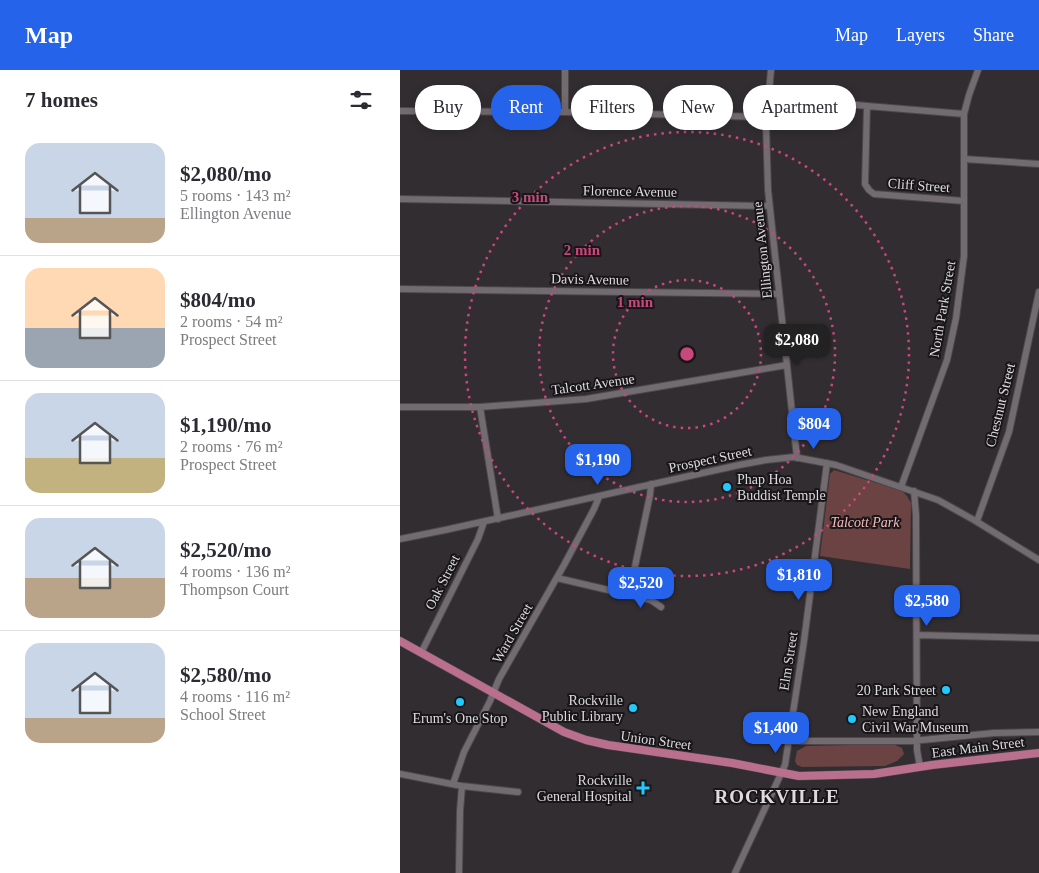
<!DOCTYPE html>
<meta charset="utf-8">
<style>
body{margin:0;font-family:Georgia,serif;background:#f7f7f7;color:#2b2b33;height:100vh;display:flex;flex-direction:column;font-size:19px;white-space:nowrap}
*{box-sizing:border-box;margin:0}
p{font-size:16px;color:#7c7c81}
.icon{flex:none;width:28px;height:28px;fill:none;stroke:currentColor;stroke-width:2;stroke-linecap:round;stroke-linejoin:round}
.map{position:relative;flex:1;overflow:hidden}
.drawer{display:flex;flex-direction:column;background:#fff;width:400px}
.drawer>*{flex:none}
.guide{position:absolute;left:15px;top:15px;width:475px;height:45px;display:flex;gap:10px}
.price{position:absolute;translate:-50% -42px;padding:0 11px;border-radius:10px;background:#2563eb;color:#fff;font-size:16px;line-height:32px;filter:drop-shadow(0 1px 2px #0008)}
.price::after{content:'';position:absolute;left:50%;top:30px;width:15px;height:11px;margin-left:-8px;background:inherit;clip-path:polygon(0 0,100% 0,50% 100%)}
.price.on{background:#222;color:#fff}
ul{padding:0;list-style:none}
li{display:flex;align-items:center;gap:15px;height:125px;padding:0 25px}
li+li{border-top:1px solid #e1e1e2}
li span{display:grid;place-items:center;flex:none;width:140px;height:100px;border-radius:15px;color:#555}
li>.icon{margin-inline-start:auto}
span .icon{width:60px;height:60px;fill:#fffc;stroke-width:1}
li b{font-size:21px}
h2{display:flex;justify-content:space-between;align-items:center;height:60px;padding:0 25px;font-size:21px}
.pill{padding:0 18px;border-radius:22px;background:#fff;box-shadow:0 2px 8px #0003;font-size:18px;line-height:45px}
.pill.on{background:#2563eb;color:#fff}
header{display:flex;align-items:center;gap:30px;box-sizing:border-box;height:70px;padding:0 25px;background:#2563eb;color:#fff}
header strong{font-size:24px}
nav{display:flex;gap:28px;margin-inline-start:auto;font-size:18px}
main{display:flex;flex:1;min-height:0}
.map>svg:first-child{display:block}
.green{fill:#6a4342}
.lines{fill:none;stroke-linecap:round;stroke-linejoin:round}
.minor-casing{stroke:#4d484c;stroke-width:8}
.major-casing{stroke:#4d484c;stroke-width:9}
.minor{stroke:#726c70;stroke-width:6}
.major{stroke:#ba708c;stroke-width:8}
.ring{fill:none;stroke:#c9487c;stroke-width:2.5;stroke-dasharray:2.5 5}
.poi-dot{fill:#22c9fd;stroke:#181618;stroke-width:2}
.labels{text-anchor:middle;stroke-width:4;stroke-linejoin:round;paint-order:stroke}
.street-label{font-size:14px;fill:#dedadd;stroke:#181618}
.poi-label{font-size:14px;fill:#dedadd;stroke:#181618;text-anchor:end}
.park-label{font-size:14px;font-style:italic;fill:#f7bbb9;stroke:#181618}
.district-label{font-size:19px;font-weight:bold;letter-spacing:1px;fill:#dedadd;stroke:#181618}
.centre{fill:#c9487c;stroke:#181618;stroke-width:2.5}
.ring-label{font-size:15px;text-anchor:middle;font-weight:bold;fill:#c9487c;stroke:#181618;stroke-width:4;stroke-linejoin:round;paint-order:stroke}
</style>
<header>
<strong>Map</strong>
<nav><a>Map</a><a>Layers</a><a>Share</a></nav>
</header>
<main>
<section class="drawer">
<h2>7 homes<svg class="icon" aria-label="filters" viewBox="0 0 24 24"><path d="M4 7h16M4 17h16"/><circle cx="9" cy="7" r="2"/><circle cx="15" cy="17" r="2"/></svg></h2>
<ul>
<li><span style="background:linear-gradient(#c9d6e8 75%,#b9a48a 0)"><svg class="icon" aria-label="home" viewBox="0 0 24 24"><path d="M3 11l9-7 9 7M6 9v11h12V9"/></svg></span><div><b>$2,080/mo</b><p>5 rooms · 143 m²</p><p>Ellington Avenue</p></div></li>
<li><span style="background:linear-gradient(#ffd9b3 60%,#9aa5b1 0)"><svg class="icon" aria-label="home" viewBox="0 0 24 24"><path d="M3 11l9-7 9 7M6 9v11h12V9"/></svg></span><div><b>$804/mo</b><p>2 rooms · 54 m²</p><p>Prospect Street</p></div></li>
<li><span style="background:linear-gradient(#c9d6e8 65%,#c2b280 0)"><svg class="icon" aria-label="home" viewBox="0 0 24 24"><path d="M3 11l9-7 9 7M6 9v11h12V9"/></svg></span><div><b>$1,190/mo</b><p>2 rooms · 76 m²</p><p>Prospect Street</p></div></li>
<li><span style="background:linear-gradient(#c9d6e8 60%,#b9a48a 0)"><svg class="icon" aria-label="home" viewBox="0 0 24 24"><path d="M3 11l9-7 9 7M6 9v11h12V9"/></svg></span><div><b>$2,520/mo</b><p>4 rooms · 136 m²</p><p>Thompson Court</p></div></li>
<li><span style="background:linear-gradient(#c9d6e8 75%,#b9a48a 0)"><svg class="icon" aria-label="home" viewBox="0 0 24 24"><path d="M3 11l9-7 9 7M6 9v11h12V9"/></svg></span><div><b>$2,580/mo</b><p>4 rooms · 116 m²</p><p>School Street</p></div></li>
</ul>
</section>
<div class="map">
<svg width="639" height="803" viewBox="0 0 639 803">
<rect width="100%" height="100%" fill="#322d31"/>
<path class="green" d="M434,400L502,421L507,426L511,433L510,499L420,486L430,404Z
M493,674L502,678L504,684L497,691L485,696L402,697L397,695L395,691L397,681L406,676Z"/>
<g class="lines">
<defs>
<path id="minor" d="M371,0L366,55L368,120L397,388
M368,26L467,36L564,44
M467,36L465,114L469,120L474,124L564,131
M0,41L165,42L367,47
M165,42V0
M564,89L639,94
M0,129L369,136
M0,219L379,224
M0,337H80L186,329L387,295
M80,337L98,449
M501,417L547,290L556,248L564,186V44L569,25L578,0
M514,421L516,445L517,680L520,697
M577,451L609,362L639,222
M0,469L45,460L339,395L366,390L394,387L436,395L538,430L574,450L639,490
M157,508L251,530L261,537
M229,525L250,425L251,414
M517,565L639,568
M21,583L78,469L84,452
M389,671H512L594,663L639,662
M0,704L62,716L118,722
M53,714L64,682L90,631L99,609L164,495L194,439L199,427
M59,803L60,741L62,716
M335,803L385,695L404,571L427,393"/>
<path id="major" d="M0,571L164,662L186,670L208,675L332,693L399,706L474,704L532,695L639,683"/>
</defs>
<use href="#minor" class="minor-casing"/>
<use href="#major" class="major-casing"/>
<use href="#minor" class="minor"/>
<use href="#major" class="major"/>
</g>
<g class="ring">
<circle cx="287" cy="284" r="74"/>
<circle cx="287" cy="284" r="148"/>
<circle cx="287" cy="284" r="222"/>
</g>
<g class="poi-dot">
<circle cx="327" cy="417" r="5"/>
<circle cx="546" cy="620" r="5"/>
<circle cx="60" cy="632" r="5"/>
<circle cx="233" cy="638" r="5"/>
<circle cx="452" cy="649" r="5"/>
<path d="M240.5 710.5h5v5h5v5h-5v5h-5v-5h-5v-5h5z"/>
</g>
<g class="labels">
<g class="street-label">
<text transform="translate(519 115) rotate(4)" y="5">Cliff Street</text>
<text transform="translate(230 121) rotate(1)" y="5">Florence Avenue</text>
<text transform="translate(362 180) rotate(-96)" y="5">Ellington Avenue</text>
<text transform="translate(190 209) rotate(1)" y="5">Davis Avenue</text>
<text transform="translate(542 239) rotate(-80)" y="5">North Park Street</text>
<text transform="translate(193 314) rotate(-8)" y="5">Talcott Avenue</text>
<text transform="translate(600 335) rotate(-76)" y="5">Chestnut Street</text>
<text transform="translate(310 389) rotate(-12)" y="5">Prospect Street</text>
<text transform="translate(42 512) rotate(-63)" y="5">Oak Street</text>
<text transform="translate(112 563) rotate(-60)" y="5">Ward Street</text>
<text transform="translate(388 591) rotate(-81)" y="5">Elm Street</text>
<text transform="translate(256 670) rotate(8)" y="5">Union Street</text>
<text transform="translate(578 677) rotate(-7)" y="5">East Main Street</text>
</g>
<g class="poi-label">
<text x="337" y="414" text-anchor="start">Phap Hoa<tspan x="337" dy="16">Buddist Temple</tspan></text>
<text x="536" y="625">20 Park Street</text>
<text x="223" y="635">Rockville<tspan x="223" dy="16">Public Library</tspan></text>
<text x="462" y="646" text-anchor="start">New England<tspan x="462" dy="16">Civil War Museum</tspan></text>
<text x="60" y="653" text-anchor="middle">Erum's One Stop</text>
<text x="232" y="715">Rockville<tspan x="232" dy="16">General Hospital</tspan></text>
</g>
<g class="park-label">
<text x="465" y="457">Talcott Park</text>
</g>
<g class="district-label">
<text x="377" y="733">ROCKVILLE</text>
</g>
</g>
<circle cx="287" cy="284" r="8" class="centre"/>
<g class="ring-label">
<text x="130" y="132">3 min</text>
<text x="182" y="185">2 min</text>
<text x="235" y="237">1 min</text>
</g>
</svg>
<b class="price on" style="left:397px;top:296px">$2,080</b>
<b class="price" style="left:414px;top:380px">$804</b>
<b class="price" style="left:198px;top:416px">$1,190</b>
<b class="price" style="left:399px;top:531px">$1,810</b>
<b class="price" style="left:241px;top:539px">$2,520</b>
<b class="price" style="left:527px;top:557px">$2,580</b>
<b class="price" style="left:376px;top:684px">$1,400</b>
<div class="guide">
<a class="pill">Buy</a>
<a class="pill on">Rent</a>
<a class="pill">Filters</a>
<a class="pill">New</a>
<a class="pill">Apartment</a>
</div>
</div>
</main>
